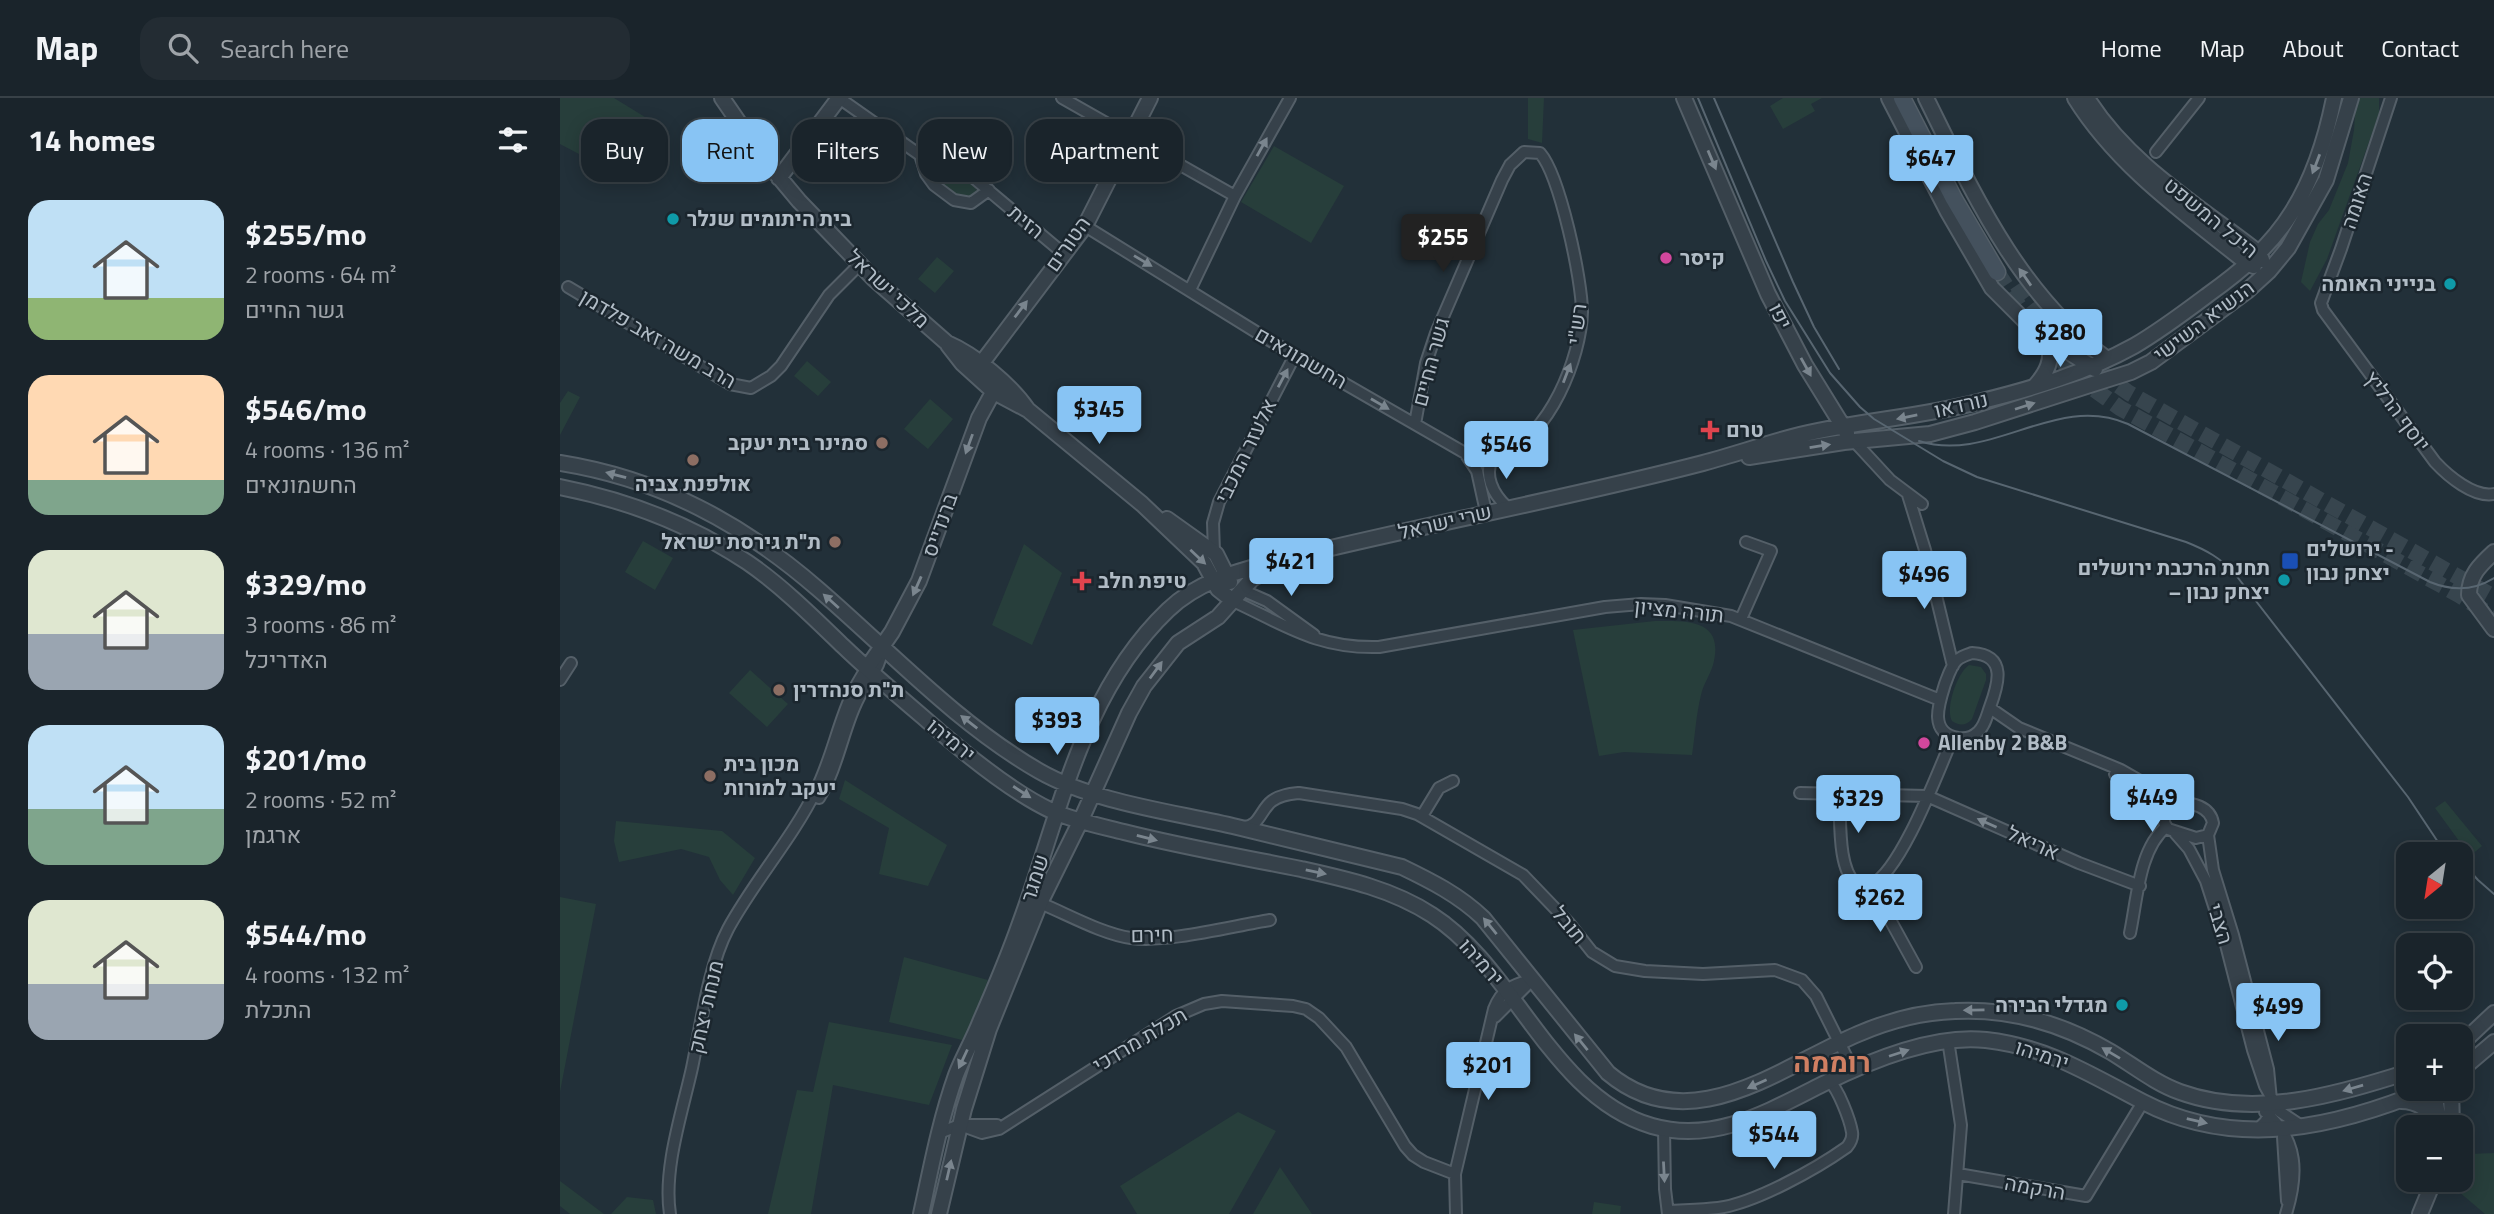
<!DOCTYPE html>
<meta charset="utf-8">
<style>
body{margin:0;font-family:"Titillium Web",Heebo,sans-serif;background:#232c33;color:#f1f3f6;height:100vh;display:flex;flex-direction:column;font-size:26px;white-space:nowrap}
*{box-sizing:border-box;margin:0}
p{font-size:23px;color:#9fa4a9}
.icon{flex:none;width:38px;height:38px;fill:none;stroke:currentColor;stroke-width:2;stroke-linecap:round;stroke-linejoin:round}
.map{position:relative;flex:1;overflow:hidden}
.side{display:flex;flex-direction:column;background:#1a242b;width:560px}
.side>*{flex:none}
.guide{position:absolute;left:21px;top:21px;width:665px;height:63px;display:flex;gap:14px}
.needle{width:46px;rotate:210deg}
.buttons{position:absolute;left:1836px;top:744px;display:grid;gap:14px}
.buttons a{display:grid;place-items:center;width:77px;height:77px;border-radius:14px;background:#1a242b;box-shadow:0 4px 18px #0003,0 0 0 2px #384147;font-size:35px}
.price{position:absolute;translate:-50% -60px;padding:0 16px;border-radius:7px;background:#88c4f4;color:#111;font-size:23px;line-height:46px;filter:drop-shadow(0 2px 4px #0008)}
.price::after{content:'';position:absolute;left:50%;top:42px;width:21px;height:16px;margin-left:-10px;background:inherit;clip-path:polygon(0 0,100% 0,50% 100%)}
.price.selected{background:#222;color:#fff}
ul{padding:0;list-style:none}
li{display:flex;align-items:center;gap:21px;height:175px;padding:0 28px}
li span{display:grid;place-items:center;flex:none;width:196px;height:140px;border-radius:21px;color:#555}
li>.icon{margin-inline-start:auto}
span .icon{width:84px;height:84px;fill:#fffc;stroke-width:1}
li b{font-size:30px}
h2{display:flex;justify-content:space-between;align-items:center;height:84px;padding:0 28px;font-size:30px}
.pill{padding:0 24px;border-radius:21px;background:#1a242b;box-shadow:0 4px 18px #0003,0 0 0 2px #384147;font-size:24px;line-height:63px}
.pill.selected{background:#88c4f4;color:#111}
header{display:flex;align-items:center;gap:42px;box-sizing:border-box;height:98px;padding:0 35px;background:#1a242b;border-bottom:2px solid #384147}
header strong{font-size:33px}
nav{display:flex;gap:38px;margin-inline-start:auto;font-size:24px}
.search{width:490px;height:63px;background:#232c33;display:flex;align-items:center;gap:18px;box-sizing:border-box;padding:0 24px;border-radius:21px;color:#9fa4a9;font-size:26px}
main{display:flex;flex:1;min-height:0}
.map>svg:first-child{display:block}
.green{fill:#273e3b}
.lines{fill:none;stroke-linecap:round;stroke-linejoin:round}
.secondary-tunnel{stroke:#37454e;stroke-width:16;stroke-dasharray:16 8;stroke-linecap:butt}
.minor-casing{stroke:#545f68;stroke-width:14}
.tertiary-casing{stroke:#545f68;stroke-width:18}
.secondary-casing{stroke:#545f68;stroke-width:19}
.minor{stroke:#36414a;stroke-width:10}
.tertiary{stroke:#36414a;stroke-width:14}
.secondary{stroke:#44515d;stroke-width:16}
.tram{stroke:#586671;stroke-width:2}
.oneway{fill:#7a858e}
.culture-dot{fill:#0f9aa8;stroke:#1b262e;stroke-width:2.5}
.hotel-dot{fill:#d1479c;stroke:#1b262e;stroke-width:2.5}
.health-dot{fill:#e0444e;stroke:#1b262e;stroke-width:2.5}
.education-dot{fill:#8d6e63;stroke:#1b262e;stroke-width:2.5}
.transit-dot{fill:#1a4fb4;stroke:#1b262e;stroke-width:2.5}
.labels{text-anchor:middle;stroke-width:5;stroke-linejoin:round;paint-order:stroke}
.street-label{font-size:21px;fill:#b1bcc6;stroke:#1b262e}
.poi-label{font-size:21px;font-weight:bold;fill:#b1bcc6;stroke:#1b262e;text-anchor:start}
.district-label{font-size:28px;font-weight:bold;fill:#d07f62;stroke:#1b262e}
</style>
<header>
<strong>Map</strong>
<div class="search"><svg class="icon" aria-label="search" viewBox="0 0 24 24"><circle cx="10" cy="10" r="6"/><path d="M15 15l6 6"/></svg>Search here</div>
<nav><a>Home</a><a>Map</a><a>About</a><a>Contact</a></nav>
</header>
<main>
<section class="side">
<h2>14 homes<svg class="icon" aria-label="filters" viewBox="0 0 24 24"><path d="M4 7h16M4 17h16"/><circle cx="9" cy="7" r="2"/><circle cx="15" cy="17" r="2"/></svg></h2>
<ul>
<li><span style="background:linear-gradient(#bfe0f5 70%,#8fb573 0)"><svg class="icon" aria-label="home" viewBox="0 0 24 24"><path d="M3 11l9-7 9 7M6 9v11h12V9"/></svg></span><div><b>$255/mo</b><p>2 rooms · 64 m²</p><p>גשר החיים</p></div></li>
<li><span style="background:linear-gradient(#ffd9b3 75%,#7fa58c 0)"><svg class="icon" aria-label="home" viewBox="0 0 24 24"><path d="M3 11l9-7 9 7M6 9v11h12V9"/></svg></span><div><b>$546/mo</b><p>4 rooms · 136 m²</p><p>החשמונאים</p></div></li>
<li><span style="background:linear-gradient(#dfe7d0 60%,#9aa5b1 0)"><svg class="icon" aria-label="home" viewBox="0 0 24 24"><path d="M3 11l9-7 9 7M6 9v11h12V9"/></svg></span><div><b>$329/mo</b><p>3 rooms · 86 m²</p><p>האדריכל</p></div></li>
<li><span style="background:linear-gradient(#bfe0f5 60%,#7fa58c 0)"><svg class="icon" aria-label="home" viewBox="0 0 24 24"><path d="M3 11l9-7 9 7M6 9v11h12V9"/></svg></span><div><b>$201/mo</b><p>2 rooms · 52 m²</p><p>ארגמן</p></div></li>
<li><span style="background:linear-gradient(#dfe7d0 60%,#9aa5b1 0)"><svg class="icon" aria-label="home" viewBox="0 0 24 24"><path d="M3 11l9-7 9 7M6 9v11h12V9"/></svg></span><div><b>$544/mo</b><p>4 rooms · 132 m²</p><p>התכלת</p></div></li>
</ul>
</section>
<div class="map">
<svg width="1934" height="1116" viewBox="0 0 1934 1116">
<rect width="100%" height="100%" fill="#223039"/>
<path class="green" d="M0,0H54L85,19L53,74L0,46Z
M968,0H984L982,45L968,41Z
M1223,0H1262L1251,6L1255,13L1223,31L1210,8Z
M1796,0H1819V16L1767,161L1750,193L1741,184L1750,144L1758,126L1769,112L1788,65L1794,32Z
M714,48L784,88L751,145L681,104Z
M374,61C390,64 410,79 417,93L412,99C390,99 378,83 368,65Z
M377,159L394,173L375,195L358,181Z
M247,263L271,284L258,298L234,278Z
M8,293L20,299L0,337V305Z
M370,301L393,321L368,351L344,331Z
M83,443L113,460L95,492L65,474Z
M464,446L502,475L472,547L432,527Z
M1095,523C1128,523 1165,521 1153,567C1150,577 1143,587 1141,597C1136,617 1135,638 1132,657L1064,654L1039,658L1013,532Z
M1409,567L1421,569L1426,576V582L1412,621C1406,628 1399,628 1392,623C1385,611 1397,575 1409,567Z
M190,572L228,606L207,629L169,595Z
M285,682L387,747L368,788L319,776L329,730L279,701Z
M1885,703L1922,748L1910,758L1875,710Z
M56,723L162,733L195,760L173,797L160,782L149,759L121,751L59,764L54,743Z
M0,799L36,806L0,994Z
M344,859L428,882L406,943L329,924Z
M269,924L392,947L369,1007L273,987L251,1116H208L237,992L253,994Z
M678,1014L716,1033L669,1116H577L560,1088Z
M1934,1055V1116H1925L1891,1087L1894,1082H1900L1901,1071L1909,1056Z
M720,1069L752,1116H693Z
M0,1083L44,1116H10L0,1108Z
M67,1099L93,1102L96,1116H51Z
M1034,1104L1061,1108L1060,1116H1032Z"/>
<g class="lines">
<path class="secondary-tunnel" d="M1437,174L1468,222
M1457,187C1486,230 1526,265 1569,295L1934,499
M1483,242L1517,279L1560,310L1899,497L1934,519"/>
<defs>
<path id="minor" d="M279,0L360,57L366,76L374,87L394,102L411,105L429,92
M502,0L675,98
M1831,0L1781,151L1761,205L1763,212L1875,364C1888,378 1914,400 1934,396
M1596,54L1639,0
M360,57L376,55L390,60L503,155
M525,128L709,242L905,355L917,373L926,414
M8,189L170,286L191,290L211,278L221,268L269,197L299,167
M630,192L675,98L730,0
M855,326L866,265L876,235L942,82L950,67L964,54L980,55C1000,78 1022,182 1022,214C1021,259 989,340 942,355C930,359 917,357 905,355
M1294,343L1330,382L1362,406
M933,358C923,377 933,396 947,409
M1348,397L1365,452L1393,568
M654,454L653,425L659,404L735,257
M682,492L707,503L754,537
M673,503C725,527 758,551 819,549L1045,509L1081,506L1105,507L1171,518L1380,602
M1181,521L1211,453L1186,444
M1412,555C1448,557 1438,587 1430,609C1427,617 1425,628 1418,634C1413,639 1405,641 1398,640C1368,635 1379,605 1385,586C1388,578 1391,568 1397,562C1402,558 1406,557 1412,555Z
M0,582L11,565
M1430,610L1459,630L1561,672L1617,704
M1555,676L1591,701L1603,717
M1240,695L1367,698L1519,765L1580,788
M1279,697C1281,720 1277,770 1296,786L1311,787
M259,700C280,666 283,626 303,592C310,578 321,568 322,552
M1617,704C1632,705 1650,708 1653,725L1648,737L1636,740L1608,731C1599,720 1604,708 1617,704Z
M862,718L879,690L893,683
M684,729C699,729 701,711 712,703C720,697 730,696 739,695L842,711L857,716L963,777L1009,825L1032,854L1055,868L1085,873L1143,876L1215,872L1242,882L1256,898L1293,972
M1615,735L1629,751L1646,783L1664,839L1693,952L1705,988L1719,1013L1740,1027
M1648,737L1653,772L1673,837L1708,971L1712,1012L1705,1024L1697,1032
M1311,787C1341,774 1379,671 1393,639
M1311,787L1356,869
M480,805C507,816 542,836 571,840C608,845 672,828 710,822
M1570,835C1577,802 1579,751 1606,729
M935,919L972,882
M1388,942L1401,1027L1394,1116
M1705,1014C1739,1042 1738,1077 1726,1116
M400,1027L422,1035L439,1031L616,918L644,906L662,903L733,908L746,911L759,920L786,949L845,1048L853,1057L864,1064L895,1076
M1104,1031L1105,1091L1108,1116
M379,1035L400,1027H437
M1723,1039L1727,1103
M1398,1076L1526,1098L1583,1004
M1108,1113C1124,1112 1141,1112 1158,1110C1195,1105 1256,1071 1287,1049C1291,1044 1293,1040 1292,1034C1290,1022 1278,990 1269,983
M110,1116C103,1071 122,1015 132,970C141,927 148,869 168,831C194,783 232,741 256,692C276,652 280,608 307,570
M896,1116L895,1076L934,911C941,892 953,886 972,882"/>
<path id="tertiary" d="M162,0L204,61L239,103L314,181L387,245C415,257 451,287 468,312
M1124,0L1208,196L1245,267L1287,335
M1329,0L1388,114L1432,190L1473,231L1535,271
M1366,0C1413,95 1459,197 1547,261
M1515,0C1558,69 1626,116 1688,166L1694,168
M1527,0C1568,66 1639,108 1699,155L1702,162
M219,80L279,0
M388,247L402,265L434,294L468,312L582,406L644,465L658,491L673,503
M421,266L525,128L590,0
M1474,289C1487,275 1494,261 1488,243
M1189,359L1284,344L1370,336L1415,324L1533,286L1571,274L1591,264L1687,193L1709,173L1728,150L1766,82L1791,0
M0,365C100,381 182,425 258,491C330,553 396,625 479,673C535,705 614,714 677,729C732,742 787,756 842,769C871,783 899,797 923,820L1048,975C1130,1044 1220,969 1298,936C1328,923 1362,914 1395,913C1451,910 1503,926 1551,954C1574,968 1595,985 1620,994C1694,1021 1776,997 1848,974
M0,389C66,402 131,427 187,464C222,488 253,519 283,548C309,573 336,596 363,619C399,651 449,693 492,713C515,723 540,728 564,734C623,749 682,759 741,771C786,781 832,791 872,817C955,870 992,999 1092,1028C1155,1046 1209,1013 1263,986C1309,963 1374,936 1426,942C1488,949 1529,976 1583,1004C1677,1053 1778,1029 1871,990
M607,421L656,456L670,484
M1934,454C1920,467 1909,477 1909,497L1934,531
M307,570L332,534L359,483L419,320L431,298L442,290
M1900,947L1934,915
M1900,973L1934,944
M1873,990L1880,1027
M1891,990L1892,1029
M1841,1003C1859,1003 1870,1013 1880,1027
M361,1116C371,1070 380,1022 396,977C403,959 413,942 420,924C434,892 448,859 460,825C500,717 521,595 608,512C637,484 675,474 713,464C856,428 1001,402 1143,365C1173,357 1202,347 1232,339C1293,323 1357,320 1418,304C1472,291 1525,275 1574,248C1600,233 1625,214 1649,196C1681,173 1711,148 1732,114C1754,79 1766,40 1774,0
M379,1116L404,1011L429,931L480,805L521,722L569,615L584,588L618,545L658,519L692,481L711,470
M1860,1116L1874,1082"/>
<path id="secondary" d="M1342,0L1394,101L1437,174"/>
</defs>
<use href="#minor" class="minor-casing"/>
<use href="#tertiary" class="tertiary-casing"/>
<use href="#secondary" class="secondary-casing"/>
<use href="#minor" class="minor"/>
<use href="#tertiary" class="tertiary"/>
<use href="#secondary" class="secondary"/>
<path class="tram" d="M1138,0L1206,163L1225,203L1270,275L1300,309L1314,321L1383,363L1417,379L1626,444C1646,452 1661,460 1675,476L1848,699L1886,756
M1154,0L1233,184L1254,229L1279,271
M1359,343C1431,366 1496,294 1568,326L1870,484C1892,493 1913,493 1934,480
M1900,762L1918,782L1934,796"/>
</g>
<defs><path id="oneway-solid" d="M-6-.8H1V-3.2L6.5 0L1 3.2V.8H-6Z" transform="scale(1.75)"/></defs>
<g class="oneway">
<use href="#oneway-solid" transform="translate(702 49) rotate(-61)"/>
<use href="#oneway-solid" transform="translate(1152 62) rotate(67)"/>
<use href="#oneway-solid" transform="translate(1756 66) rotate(111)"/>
<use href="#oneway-solid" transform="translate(583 163) rotate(31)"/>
<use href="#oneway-solid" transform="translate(1465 179) rotate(-125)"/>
<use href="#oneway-solid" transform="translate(461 211) rotate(-53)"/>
<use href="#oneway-solid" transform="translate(1246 269) rotate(61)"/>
<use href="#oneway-solid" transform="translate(1007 275) rotate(-69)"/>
<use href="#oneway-solid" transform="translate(723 280) rotate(-62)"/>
<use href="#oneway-solid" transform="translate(820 306) rotate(30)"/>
<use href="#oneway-solid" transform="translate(1465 308) rotate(-18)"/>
<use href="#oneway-solid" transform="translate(1347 319) rotate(169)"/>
<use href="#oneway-solid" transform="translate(409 346) rotate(110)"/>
<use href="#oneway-solid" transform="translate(1260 348) rotate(-9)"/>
<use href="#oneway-solid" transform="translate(56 377) rotate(-165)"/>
<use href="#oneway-solid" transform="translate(638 459) rotate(43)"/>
<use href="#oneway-solid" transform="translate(357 488) rotate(114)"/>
<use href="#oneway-solid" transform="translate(271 503) rotate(-138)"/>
<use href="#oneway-solid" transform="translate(596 572) rotate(-54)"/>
<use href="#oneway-solid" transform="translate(409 624) rotate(-142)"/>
<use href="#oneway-solid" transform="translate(462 694) rotate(33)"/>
<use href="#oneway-solid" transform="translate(1427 725) rotate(-156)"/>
<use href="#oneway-solid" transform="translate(587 740) rotate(14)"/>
<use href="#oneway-solid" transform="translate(756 774) rotate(12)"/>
<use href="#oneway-solid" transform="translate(930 828) rotate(-129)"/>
<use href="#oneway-solid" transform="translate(1414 912) rotate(179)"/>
<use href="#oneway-solid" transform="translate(1021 944) rotate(-129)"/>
<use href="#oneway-solid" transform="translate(1339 955) rotate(-18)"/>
<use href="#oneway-solid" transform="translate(1551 955) rotate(-149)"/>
<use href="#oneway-solid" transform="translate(403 961) rotate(115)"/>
<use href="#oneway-solid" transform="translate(1197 986) rotate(156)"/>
<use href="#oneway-solid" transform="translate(1793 990) rotate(164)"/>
<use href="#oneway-solid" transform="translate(1637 1023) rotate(13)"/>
<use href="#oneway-solid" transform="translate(389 1072) rotate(-77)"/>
<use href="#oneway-solid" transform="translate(1104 1074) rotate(87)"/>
</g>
<g class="culture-dot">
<circle cx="113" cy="121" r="7"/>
<circle cx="1890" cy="186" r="7"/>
<circle cx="1724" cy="482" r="7"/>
<circle cx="1562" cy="907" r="7"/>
</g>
<g class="hotel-dot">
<circle cx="1106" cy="160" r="7"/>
<circle cx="1364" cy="645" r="7"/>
</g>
<g class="health-dot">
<path d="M1146.5 321.5h7v7h7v7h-7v7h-7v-7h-7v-7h7z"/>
<path d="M518.5 472.5h7v7h7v7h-7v7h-7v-7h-7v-7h7z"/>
</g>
<g class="education-dot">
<circle cx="322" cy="345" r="7"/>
<circle cx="133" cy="362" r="7"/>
<circle cx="275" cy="444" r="7"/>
<circle cx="219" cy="592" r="7"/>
<circle cx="150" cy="678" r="7"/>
</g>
<rect class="transit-dot" x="1721" y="454" width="18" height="18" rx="3.5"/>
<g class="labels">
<g class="street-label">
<text transform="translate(1797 103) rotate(-72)" y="7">האומה</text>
<text transform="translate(1651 120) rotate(39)" y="7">היכל המשפט</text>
<text transform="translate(466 124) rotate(40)" y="7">הזית</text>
<text transform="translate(508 146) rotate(-55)" y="7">הטורים</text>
<text transform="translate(328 191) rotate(43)" y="7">מלכי ישראל</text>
<text transform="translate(1220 218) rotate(63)" y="7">יפו</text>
<text transform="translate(1644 223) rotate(-37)" y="7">הנשיא השישי</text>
<text transform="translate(1017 226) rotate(-83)" y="7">רש"י</text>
<text transform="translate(98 241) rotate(30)" y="7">הרב משה זאב פלדמן</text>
<text transform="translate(741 260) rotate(30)" y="7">החשמונאים</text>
<text transform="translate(871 264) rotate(-75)" y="7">גשר החיים</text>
<text transform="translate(1401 307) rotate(-13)" y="7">נורדאו</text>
<text transform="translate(1837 313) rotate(53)" y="7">יוסף הרליץ</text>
<text transform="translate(686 353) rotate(-64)" y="7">אלעזר המכבי</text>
<text transform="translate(885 424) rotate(-13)" y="7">שרי ישראל</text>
<text transform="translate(380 427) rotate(-70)" y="7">ברנדייס</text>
<text transform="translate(1119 513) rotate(6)" y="7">תורה מציון</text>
<text transform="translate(391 642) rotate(39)" y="7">ירמיהו</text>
<text transform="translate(1473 745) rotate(24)" y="7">אריאל</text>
<text transform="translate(475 780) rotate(-72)" y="7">שמגר</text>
<text transform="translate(1660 826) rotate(73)" y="7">הצבי</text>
<text transform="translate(1009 827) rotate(50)" y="7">תובל</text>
<text transform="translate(592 837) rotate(-1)" y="7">חירם</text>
<text transform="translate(921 864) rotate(48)" y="7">ירמיהו</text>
<text transform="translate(146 909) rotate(-77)" y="7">מנחת יצחק</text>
<text transform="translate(580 942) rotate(-31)" y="7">תכלת מרדכי</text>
<text transform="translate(1482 957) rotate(18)" y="7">ירמיהו</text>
<text transform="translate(1475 1090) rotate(10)" y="7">הרקמה</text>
</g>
<g class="poi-label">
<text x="127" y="128">בית היתומים שנלר</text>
<text x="1120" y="167">קיסר</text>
<text x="1876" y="193" text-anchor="end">בנייני האומה</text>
<text x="1166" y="339">טרם</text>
<text x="308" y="352" text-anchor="end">סמינר בית יעקב</text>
<text x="133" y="393" text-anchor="middle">אולפנת צביה</text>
<text x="261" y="451" text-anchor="end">ת"ת גירסת ישראל</text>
<text x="1746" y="458">ירושלים -<tspan x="1746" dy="24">יצחק נבון</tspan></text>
<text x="1710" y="477" text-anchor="end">תחנת הרכבת ירושלים<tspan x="1710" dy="24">– יצחק נבון</tspan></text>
<text x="538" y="490">טיפת חלב</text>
<text x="233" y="599">ת"ת סנהדרין</text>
<text x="1378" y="652">Allenby 2 B&amp;B</text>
<text x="164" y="673">מכון בית<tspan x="164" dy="24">יעקב למורות</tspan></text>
<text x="1548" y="914" text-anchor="end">מגדלי הבירה</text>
</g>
<g class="district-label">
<text x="1272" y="974">רוממה</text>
</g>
</g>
</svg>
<div class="buttons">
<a><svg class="needle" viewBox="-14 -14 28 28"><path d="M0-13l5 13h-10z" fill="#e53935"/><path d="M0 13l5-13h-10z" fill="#9fa4a9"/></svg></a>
<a><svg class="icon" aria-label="locate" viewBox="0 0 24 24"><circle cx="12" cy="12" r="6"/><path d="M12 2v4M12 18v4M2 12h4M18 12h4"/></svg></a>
<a>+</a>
<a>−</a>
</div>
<b class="price" style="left:1371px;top:97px">$647</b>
<b class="price selected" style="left:883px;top:176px">$255</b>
<b class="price" style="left:1500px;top:271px">$280</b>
<b class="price" style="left:539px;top:348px">$345</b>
<b class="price" style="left:946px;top:383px">$546</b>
<b class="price" style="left:731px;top:500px">$421</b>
<b class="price" style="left:1364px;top:513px">$496</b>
<b class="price" style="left:497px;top:659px">$393</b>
<b class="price" style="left:1592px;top:736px">$449</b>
<b class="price" style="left:1298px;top:737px">$329</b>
<b class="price" style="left:1320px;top:836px">$262</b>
<b class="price" style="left:1718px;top:945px">$499</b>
<b class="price" style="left:928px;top:1004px">$201</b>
<b class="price" style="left:1214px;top:1073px">$544</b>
<div class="guide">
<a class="pill">Buy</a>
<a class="pill selected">Rent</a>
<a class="pill">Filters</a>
<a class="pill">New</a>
<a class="pill">Apartment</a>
</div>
</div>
</main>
